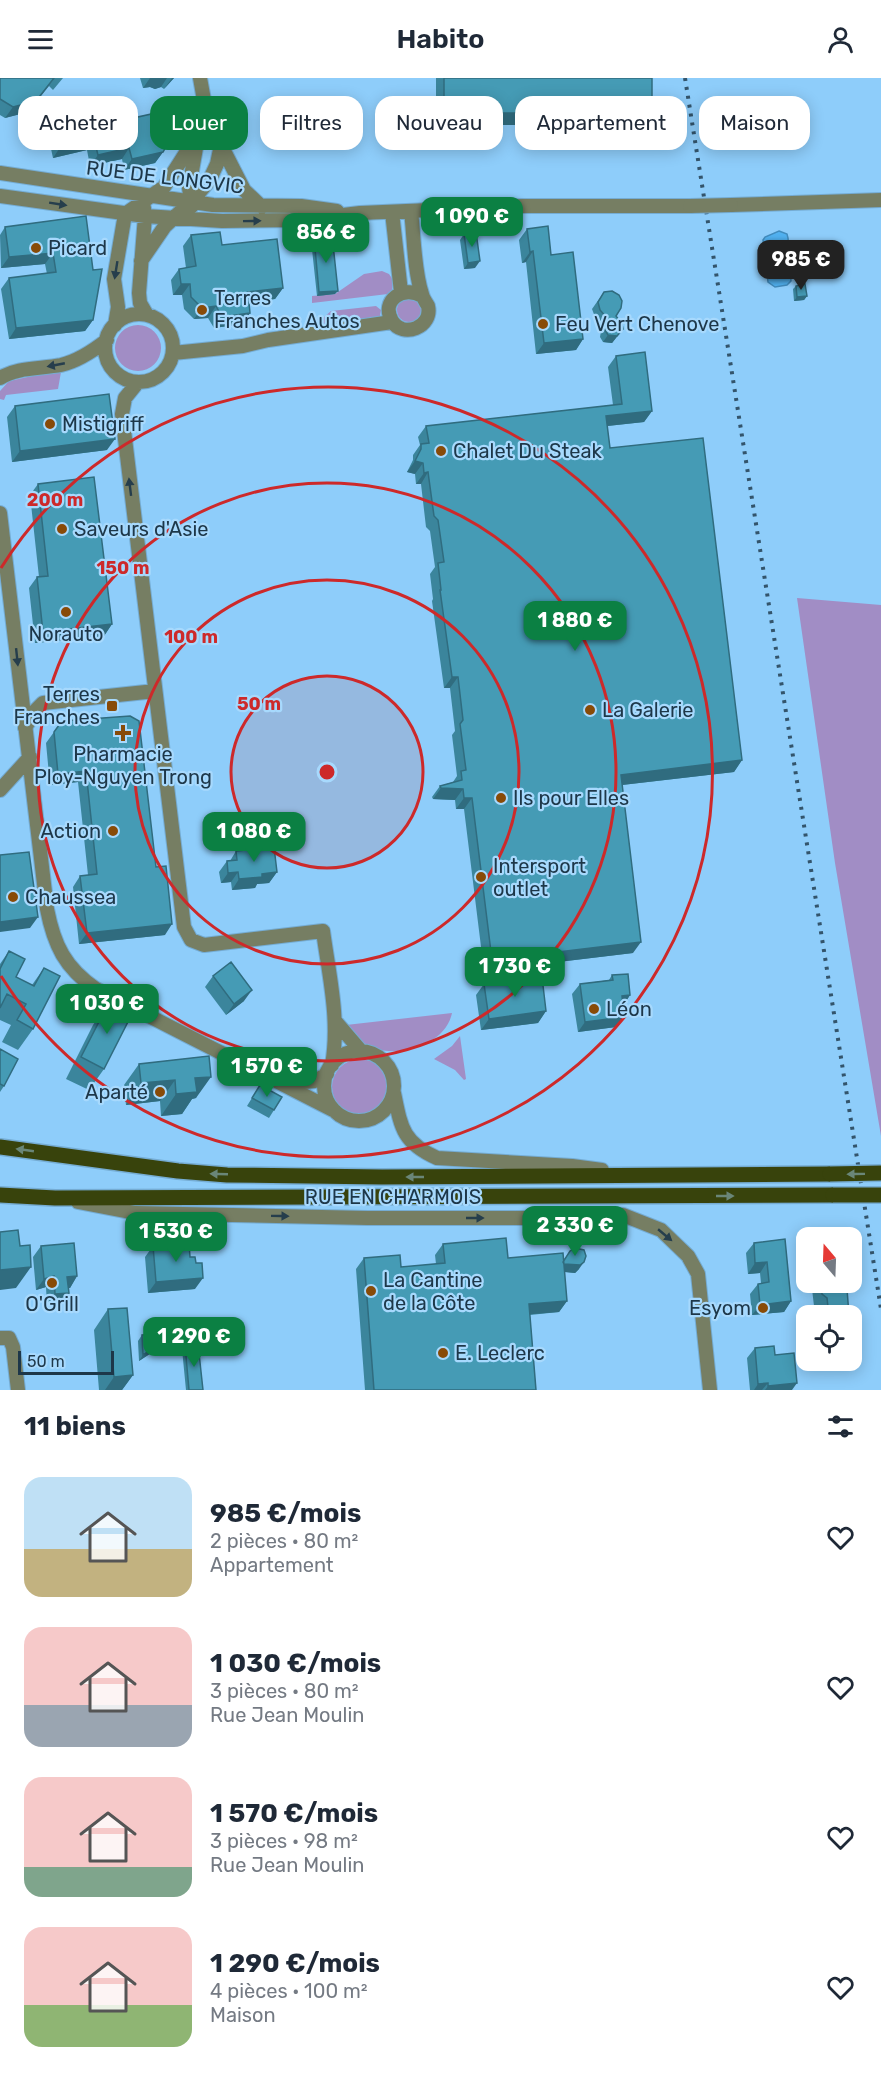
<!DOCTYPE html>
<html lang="fr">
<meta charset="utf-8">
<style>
body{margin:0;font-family:Rubik,sans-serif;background:#f2f2f3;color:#1f2937;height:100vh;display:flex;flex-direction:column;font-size:22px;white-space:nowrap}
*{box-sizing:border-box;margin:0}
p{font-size:20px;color:#747a83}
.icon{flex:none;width:33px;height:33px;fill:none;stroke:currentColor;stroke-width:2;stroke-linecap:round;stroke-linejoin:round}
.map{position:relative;height:1312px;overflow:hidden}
.panel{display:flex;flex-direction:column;background:#fff;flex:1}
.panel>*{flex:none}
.hud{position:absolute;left:18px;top:18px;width:846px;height:54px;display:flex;gap:12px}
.needle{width:39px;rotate:341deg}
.fabs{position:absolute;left:796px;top:1149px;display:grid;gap:12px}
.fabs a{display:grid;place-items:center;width:66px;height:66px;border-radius:12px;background:#fff;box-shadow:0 3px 15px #0003;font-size:30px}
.scale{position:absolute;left:18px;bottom:15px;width:96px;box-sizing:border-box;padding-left:6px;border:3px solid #1d3749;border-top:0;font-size:16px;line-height:21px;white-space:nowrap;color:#1d3749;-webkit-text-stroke:4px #a7d9fd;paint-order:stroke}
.price{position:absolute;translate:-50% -51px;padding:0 14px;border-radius:12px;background:#0b8043;color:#fff;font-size:20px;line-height:39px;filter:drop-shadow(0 2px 3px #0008)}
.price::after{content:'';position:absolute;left:50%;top:36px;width:18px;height:14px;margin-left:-9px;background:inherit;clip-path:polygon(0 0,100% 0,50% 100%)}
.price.selected{background:#222;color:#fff}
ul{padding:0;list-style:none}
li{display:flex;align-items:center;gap:18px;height:150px;padding:0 24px}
li span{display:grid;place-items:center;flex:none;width:168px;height:120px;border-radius:18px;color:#555}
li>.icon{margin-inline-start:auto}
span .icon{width:72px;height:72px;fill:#fffc;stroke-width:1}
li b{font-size:26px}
h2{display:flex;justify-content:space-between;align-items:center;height:72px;padding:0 24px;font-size:26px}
.chip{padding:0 21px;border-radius:18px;background:#fff;box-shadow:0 3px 15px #0003;font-size:21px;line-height:54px}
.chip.selected{background:#0b8043;color:#fff}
header{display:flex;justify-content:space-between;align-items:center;height:78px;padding:0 24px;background:#fff;font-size:27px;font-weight:600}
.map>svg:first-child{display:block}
.green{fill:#a18dc5}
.water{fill:#51b1f0;stroke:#418cbe;stroke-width:1.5}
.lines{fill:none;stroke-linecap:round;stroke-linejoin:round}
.minor-casing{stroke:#75acd3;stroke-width:16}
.major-casing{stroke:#75acd3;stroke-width:18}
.minor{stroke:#767e63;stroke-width:14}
.major{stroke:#38430c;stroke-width:15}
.rail{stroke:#33546b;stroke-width:4;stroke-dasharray:3 6;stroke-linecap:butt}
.minor-bridge-casing{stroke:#75acd3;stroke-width:16;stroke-linecap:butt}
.major-bridge-casing{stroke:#75acd3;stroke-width:18;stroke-linecap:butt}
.minor-bridge{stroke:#767e63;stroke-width:14}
.major-bridge{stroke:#38430c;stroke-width:15}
.wall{fill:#3b859c}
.shaded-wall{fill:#306c7f}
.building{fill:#459bb5;stroke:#306c7f;stroke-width:1.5}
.oneway{fill:#263e4c}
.oneway2{fill:#6a8678}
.ring{fill:none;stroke:#cd292a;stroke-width:3}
.poi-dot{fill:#884b08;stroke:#a7d9fd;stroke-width:2}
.labels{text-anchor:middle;stroke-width:4.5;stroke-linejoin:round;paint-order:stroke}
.street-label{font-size:20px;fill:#1d3749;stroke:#a7d9fd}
.poi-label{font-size:20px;fill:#1d3749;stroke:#a7d9fd;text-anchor:start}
.centre{fill:#cd292a;stroke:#a7d9fd;stroke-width:3}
.ring-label{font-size:18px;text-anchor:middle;font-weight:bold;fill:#cd292a;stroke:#a7d9fd;stroke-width:4.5;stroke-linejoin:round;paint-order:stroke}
</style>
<header><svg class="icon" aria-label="menu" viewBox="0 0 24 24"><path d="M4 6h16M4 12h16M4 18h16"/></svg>Habito<svg class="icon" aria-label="person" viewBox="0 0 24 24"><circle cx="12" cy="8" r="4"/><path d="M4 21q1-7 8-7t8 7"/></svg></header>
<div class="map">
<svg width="881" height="1312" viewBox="0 0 881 1312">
<rect width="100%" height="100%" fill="#8ecdfa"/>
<path class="green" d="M382,193L389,196L393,202L392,212L388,216L312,225V218L335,216L364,196Z
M397 232a12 12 0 1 1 24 0a12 12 0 1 1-24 0Z
M376,228L381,232L380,238L377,239L313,247L311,246L312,242L323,240L331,233Z
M115 270a23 23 0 1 1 46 0a23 23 0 1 1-46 0Z
M51,294H61L58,311L6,317L4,322L0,321V313L9,303Z
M797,520L881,527V1058L835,785Z
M452,935C445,969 394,982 365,967C356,962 351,955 346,947Z
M460,958L466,1001L464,1002L455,992L434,981L452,968Z
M332 1009a28 28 0 1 1 56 0a28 28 0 1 1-56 0Z"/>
<path class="water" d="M779,153L787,156L788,160L791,203L787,207L775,209L768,204L763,162L765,159Z"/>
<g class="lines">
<defs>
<path id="minor" d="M221,67L244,112L262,129
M0,95L213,127L301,128L337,133
M0,118L145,138L222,143L301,142L360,135L523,128H690
M731,127L881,122
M192,128L189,110L197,64
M144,130L145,138L139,215L140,225L147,237
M411,133C414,158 414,193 422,216C423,221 426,224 428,228C433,249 403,261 392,243C380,222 404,207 422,218
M392,134L401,214
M141,183L165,148L191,124L209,103L217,86L221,67L206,33L200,0
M105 270a34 34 0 1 1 68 0a34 34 0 1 1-68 0Z
M115,247L118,229L114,201L125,136L164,109L198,56
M173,275L243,268L268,262L392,244
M0,300C17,289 41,291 61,287C78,283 93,273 107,262
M138,304L125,320L122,336L184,849L191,862L204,867L323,853C329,897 340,942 332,987
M0,435L47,831C54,867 65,890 96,911L335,1033
M25,650L35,633L43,625L155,613
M0,712L30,679
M336,944L361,973
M324 1008a35 35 0 1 1 70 0a35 35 0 1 1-70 0Z
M283,1006L315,1003L327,996
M394,1015C401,1050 403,1065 437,1080L572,1088L602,1092
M78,1124L135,1135L367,1140H527L623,1137L661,1152L688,1178L698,1196L710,1312
M0,1260H9L13,1269L18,1312"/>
<path id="major" d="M0,1069L178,1093L227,1097L382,1099L830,1096
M0,1117L55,1120L833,1117"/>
</defs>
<use href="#minor" class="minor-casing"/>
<use href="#major" class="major-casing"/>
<use href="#minor" class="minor"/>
<use href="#major" class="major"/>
<path class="rail" d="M685,0L881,1231"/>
<defs>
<path id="minor-bridge" d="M690,128L731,127"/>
<path id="major-bridge" d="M830,1096L881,1095
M833,1117H881"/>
</defs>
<use href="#minor-bridge" class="minor-bridge-casing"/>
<use href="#major-bridge" class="major-bridge-casing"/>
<use href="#minor-bridge" class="minor-bridge"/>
<use href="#major-bridge" class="major-bridge"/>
</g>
<path class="wall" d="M0,0H63L53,12L49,8L28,34L5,40L0,37Z
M140,0H174L164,11L161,9L155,11L150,9L143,10Z
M436,0H652L644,46H620V35H536L528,47H459V36H436Z
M124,42L163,74L155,85L124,92L122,81L90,88L87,72L53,80L48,57L56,46Z
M86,138L93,242L85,253L9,261L1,211L9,200L47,196L45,186L1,190L0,157L5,149Z
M527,151L551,177L583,261L576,272L536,276L526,184L522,185L519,162Z
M464,156L475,190L464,191L460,162Z
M191,157L222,167L283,210L275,221L249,224L250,235L242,246L214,250L208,240L194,241L184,231L182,217H173L171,202L179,191L186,190L183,168Z
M314,159L335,216L317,218L311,162Z
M796,208L807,218L804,222L794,223L793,211Z
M604,214L623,251L612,265L603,264L600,259L602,247L595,239L592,231Z
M616,278L652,333L644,344L607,348L610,370L742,682L734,694L622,707L633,875L484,893L464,731H456L455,722L433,721L432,719L440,708L453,704L457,698L452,657L455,653L450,610H444L432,523L433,521L430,496L435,489L430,453L426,449L421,406H416L415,396L407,394L413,382V377L420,367L418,359L426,348L613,327L608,289Z
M15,328L107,372L12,384L7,339Z
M38,406L112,546L104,558L35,565L29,510L37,499H39L30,417Z
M62,643L156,789L165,857L79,866L73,809L80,798L88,797L78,704L50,707L46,665Z
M236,773L277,794L269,805L257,806L255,810L232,812L231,804L221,805L219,794L227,783H230Z
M9,873L16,899L32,907L44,890L33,951L18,972L2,964L11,947L0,942V886Z
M612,897L630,917L623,928L624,939L616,949L578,954L572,916L580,906L609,902Z
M213,898L244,923L226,937L205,909Z
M484,906L546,933L538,945L481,952L476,917Z
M108,926L121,932L125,927L104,991L89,1012L66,1001L93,947Z
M0,971L4,1008L0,1014Z
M209,978L196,1020L192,1021L182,1036L161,1038L160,1023L126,1027L124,1007L139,986Z
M260,1007L274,1032L269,1040L247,1028Z
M785,1161L791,1223L784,1234L752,1237L750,1216L758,1206L761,1205L760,1195L748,1196L746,1175L754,1165Z
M443,1166L508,1180L563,1183L570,1173L579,1191L575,1195L564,1194L567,1223L559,1234L530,1237L536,1312H365L356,1191L364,1180L401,1189L436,1186L435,1177Z
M41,1168L77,1198L70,1210H68L69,1215L61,1226L47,1228L46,1209L36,1212L33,1179Z
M153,1168L190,1179L195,1211L148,1215L145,1179Z
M816,1204H843L841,1207L849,1237V1238H820L819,1231L814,1228L812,1211Z
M108,1231L133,1297L122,1312H99L94,1252Z
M152,1248L174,1260L139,1283L138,1263L142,1257L149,1256L148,1254Z
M185,1267L203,1312H186L182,1271Z
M755,1270L775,1277L792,1312H750L747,1280Z"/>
<path class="shaded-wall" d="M54,0L28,34L5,40L13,29Z
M150,0H167L161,9L155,11L150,9L143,10Z
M172,0H174L164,11Z
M628,23L620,35H536L528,47H459L468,35L537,24Z
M444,24H467L459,36H436Z
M628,34H652L644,46H620Z
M94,61L87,72L53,80L61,68Z
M129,70L122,81L90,88L98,77Z
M163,74L155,85L124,92L132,81Z
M533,173L526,184L522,185L530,174Z
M53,175L45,186L1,190L9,179Z
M480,183L475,190L464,191L468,185Z
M181,206H190L182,217H173Z
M283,210L275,221L240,225L248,214Z
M338,213L335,216L317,218L319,214Z
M807,218L804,222L794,223L797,219Z
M216,228L208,240L194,241L202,230Z
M250,235L242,246L214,250L222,239Z
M93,242L85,253L9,261L16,250Z
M623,251L612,265L603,264L608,257Z
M583,261L576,272L536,276L544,265Z
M652,333L644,344L598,349L606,338Z
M115,361L107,372L12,384L20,373Z
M415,383L423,385L415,396L407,394Z
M428,394L421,406H416L424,395Z
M112,546L104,558L35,565L43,554Z
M452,599H458L450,610H444Z
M742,682L734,694L613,708L621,697Z
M86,693L78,704L50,707L58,696Z
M441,710L463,711L455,722L433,721Z
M464,720H472L464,731H456Z
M238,794L231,804L221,805L228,795Z
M277,794L269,805L257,806L255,810L232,812L239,801L262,796Z
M38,839L30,850L0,854V844Z
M172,846L165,857L79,866L87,855Z
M641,864L633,875L484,893L492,882Z
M252,912L244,923L226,937L234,926Z
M630,917L623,928L622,918Z
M546,933L538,945L481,952L489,941Z
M624,939L616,949L578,954L585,944Z
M211,999L196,1020L192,1021L182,1036L161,1038L176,1016L195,1000Z
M175,1002L160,1023L126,1027L141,1005Z
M584,1184L579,1191L575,1195L557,1193L562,1186Z
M767,1184L760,1195L748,1196L755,1185Z
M31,1189L16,1210L0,1212V1192Z
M54,1198L46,1209L36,1212L44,1201Z
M77,1198L70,1210H59L67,1199Z
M203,1200L195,1211L148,1215L156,1204Z
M69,1215L61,1226L47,1228L55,1216Z
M567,1223L559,1234L521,1237L529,1226Z
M791,1223L784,1234L752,1237L760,1227Z
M178,1254L174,1260L139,1283L143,1277Z
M133,1297L122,1312H105L114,1299Z
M768,1305L762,1312H754L758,1306Z
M797,1305L792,1312H765L768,1308Z"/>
<path class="building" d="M0,0H54L36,23L13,29L0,21Z
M444,0H652V34H628V23L537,24V35H468L467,24H444Z
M121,32L124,42L165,33L171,60L163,74L132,81L129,70L98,77L94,61L61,68L56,46Z
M86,138L93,192L102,191L93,242L16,250L9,200L56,194L53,175L9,179L5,149Z
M548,148L551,177L573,174L583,261L544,265L533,173L530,174L527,151Z
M220,154L222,167L277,161L283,210L248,214L250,235L222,239L216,228L202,230L191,219L190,206H181L179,191L196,188L191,157Z
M476,154L480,183L468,185L464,156Z
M332,157L338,213L319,214L314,159Z
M805,206L807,218L797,219L796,208Z
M612,213L619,217L622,223L621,230L616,238L622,246L623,251L617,258L608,257L605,252L607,240L600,232L598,224L604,214Z
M645,274L652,333L606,338L610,370L703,360L742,682L621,697L641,864L492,882L472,720H464L463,711L441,710L440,708L462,702L461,693L466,692L460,646L463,642L458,599H452L440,512H441L438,485L444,484L438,442L434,438L428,394L424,395L423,385L415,383L421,371V366L429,365L426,348L622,326L616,278Z
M109,316L115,361L20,373L15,328Z
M94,399L112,546L43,554L37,499L48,498L38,406Z
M130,638L139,643L156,789L166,788L172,846L87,855L80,798L97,796L86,693L58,696L54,654L62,643Z
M274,769L277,794L262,796V799L239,801L238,794L228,795L227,783L237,782L236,773Z
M29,774L38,839L0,844V777Z
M9,873L25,881L16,899L34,908L44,890L60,898L33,951L17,942L26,926L7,916L0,930V891Z
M231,884L252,912L234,926L213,898Z
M628,896L630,917L622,918L624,939L585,944L580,906L613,902L612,897Z
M542,899L546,933L489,941L484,906Z
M108,926L122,933L125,927L134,932L104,991L81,979Z
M0,971L18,981L4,1008L0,1006Z
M209,978L211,999L195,1000L197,1014L176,1016L175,1002L141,1005L139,986Z
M260,1007L282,1019L274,1032L252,1020Z
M18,1152L20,1168L30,1167L31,1189L0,1192V1154Z
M506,1160L508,1180L563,1175L567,1223L529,1226L536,1312H374L364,1180L400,1177L401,1189L445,1185L443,1166Z
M785,1161L791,1223L760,1227L758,1206L769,1204L767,1184L755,1185L754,1165Z
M74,1165L77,1198L67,1199L69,1215L55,1216L54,1198L44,1201L41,1168Z
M189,1165L190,1179H195L196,1185H202L203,1200L156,1204L153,1168Z
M575,1170L584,1172L586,1178L584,1184L580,1187L564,1186L563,1184L570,1173Z
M821,1204H842L839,1207L847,1211L849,1237L829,1238L827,1220L822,1216Z
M127,1230L133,1297L114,1299L108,1231Z
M162,1241L171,1255L178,1254L143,1277L142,1257L157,1256L152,1248Z
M198,1266L203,1312H189L185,1267Z
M774,1268L775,1277L794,1275L797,1305L768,1308V1305L758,1306L755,1270Z"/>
<defs><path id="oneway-solid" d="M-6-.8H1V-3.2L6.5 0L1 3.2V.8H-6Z" transform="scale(1.5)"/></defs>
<g class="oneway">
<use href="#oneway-solid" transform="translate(58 126) rotate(9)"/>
<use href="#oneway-solid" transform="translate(252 143) rotate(-1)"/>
<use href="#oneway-solid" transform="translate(116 192) rotate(99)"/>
<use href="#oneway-solid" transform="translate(56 287) rotate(169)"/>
<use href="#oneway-solid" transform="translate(130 409) rotate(-97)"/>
<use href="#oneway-solid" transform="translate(17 579) rotate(84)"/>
<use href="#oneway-solid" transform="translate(280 1138) rotate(1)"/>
<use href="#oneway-solid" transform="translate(475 1140)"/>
<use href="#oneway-solid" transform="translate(665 1157) rotate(40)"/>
</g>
<g class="oneway2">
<use href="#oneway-solid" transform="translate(25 1072) rotate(-172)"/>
<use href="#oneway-solid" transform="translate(219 1096) rotate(-178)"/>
<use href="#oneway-solid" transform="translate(856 1096) rotate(179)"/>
<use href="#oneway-solid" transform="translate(415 1099) rotate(180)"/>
<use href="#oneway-solid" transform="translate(725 1118)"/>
</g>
<circle cx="327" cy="694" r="96" fill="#cd292a" fill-opacity=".12"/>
<g class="ring">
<circle cx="327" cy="694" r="96"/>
<circle cx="327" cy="694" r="192"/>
<circle cx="327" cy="694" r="289"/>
<path d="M1 490A385 385 0 1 1 1 898"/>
</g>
<g class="poi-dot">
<circle cx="36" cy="170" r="6"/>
<circle cx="202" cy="232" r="6"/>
<circle cx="543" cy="246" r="6"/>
<circle cx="50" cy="346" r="6"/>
<circle cx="441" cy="373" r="6"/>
<circle cx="62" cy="451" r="6"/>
<circle cx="66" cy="534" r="6"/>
<rect x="106" y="622" width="12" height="12" rx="3"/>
<circle cx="590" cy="632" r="6"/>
<path d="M120 646h6v6h6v6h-6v6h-6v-6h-6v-6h6z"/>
<circle cx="501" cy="720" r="6"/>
<circle cx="113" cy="753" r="6"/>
<circle cx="481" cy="799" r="6"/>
<circle cx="13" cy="819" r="6"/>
<circle cx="594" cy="931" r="6"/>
<circle cx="160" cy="1014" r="6"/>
<circle cx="52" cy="1205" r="6"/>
<circle cx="371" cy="1213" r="6"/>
<circle cx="763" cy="1230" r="6"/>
<circle cx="443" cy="1275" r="6"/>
</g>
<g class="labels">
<g class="street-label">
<text transform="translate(165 99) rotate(7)" y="7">RUE DE LONGVIC</text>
<text x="393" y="1126">RUE EN CHARMOIS</text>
</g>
<g class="poi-label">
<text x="48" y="177">Picard</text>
<text x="214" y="227">Terres<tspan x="214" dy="23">Franches Autos</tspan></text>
<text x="555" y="253">Feu Vert Chenove</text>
<text x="62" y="353">Mistigriff</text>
<text x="453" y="380">Chalet Du Steak</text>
<text x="74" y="458">Saveurs d'Asie</text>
<text x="66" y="563" text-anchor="middle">Norauto</text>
<text x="100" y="623" text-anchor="end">Terres<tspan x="100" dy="23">Franches</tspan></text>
<text x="602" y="639">La Galerie</text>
<text x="123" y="683" text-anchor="middle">Pharmacie<tspan x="123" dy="23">Ploy-Nguyen Trong</tspan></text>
<text x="513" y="727">Ils pour Elles</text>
<text x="101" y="760" text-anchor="end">Action</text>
<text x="493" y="795">Intersport<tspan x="493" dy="23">outlet</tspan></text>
<text x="25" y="826">Chaussea</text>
<text x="606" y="938">Léon</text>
<text x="148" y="1021" text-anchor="end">Aparté</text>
<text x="383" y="1209">La Cantine<tspan x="383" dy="23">de la Côte</tspan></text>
<text x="52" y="1233" text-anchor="middle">O'Grill</text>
<text x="751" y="1237" text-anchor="end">Esyom</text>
<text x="455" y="1282">E. Leclerc</text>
</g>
</g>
<circle cx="327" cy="694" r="9" class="centre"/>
<g class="ring-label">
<text x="55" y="428">200 m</text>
<text x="123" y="496">150 m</text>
<text x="191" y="565">100 m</text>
<text x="259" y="632">50 m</text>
</g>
</svg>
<div class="fabs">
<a><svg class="needle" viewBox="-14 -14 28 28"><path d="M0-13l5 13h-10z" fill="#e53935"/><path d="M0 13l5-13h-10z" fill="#747a83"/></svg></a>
<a><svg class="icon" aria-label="locate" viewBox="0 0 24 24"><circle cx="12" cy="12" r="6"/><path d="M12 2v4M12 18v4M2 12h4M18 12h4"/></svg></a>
</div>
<div class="scale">50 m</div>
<b class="price" style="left:472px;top:170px">1 090 €</b>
<b class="price" style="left:326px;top:186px">856 €</b>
<b class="price selected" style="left:801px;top:213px">985 €</b>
<b class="price" style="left:575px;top:574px">1 880 €</b>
<b class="price" style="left:254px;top:785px">1 080 €</b>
<b class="price" style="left:515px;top:920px">1 730 €</b>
<b class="price" style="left:107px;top:957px">1 030 €</b>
<b class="price" style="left:267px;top:1020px">1 570 €</b>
<b class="price" style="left:575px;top:1179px">2 330 €</b>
<b class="price" style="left:176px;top:1185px">1 530 €</b>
<b class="price" style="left:194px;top:1290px">1 290 €</b>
<div class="hud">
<a class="chip">Acheter</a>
<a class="chip selected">Louer</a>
<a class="chip">Filtres</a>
<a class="chip">Nouveau</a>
<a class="chip">Appartement</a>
<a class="chip">Maison</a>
</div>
</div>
<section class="panel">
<h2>11 biens<svg class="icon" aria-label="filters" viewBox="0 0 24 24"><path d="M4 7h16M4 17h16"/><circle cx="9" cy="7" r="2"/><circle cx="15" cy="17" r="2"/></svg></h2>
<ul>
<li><span style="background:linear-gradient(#bfe0f5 60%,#c2b280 0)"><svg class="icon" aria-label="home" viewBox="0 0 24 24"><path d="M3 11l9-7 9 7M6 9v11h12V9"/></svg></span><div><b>985 €/mois</b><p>2 pièces · 80 m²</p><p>Appartement</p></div><svg class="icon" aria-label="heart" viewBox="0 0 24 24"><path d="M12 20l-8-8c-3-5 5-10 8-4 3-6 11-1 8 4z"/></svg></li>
<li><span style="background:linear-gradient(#f6c9c9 65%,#9aa5b1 0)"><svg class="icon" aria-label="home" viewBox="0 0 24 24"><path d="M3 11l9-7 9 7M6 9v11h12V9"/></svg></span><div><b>1 030 €/mois</b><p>3 pièces · 80 m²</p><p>Rue Jean Moulin</p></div><svg class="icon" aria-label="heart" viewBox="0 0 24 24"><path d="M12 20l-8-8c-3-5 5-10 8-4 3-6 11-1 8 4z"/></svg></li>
<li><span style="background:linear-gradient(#f6c9c9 75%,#7fa58c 0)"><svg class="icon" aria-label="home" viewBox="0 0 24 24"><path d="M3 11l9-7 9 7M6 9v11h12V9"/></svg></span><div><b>1 570 €/mois</b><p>3 pièces · 98 m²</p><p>Rue Jean Moulin</p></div><svg class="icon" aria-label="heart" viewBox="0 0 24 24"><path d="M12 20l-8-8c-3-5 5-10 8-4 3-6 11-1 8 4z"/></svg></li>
<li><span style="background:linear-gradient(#f6c9c9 65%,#8fb573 0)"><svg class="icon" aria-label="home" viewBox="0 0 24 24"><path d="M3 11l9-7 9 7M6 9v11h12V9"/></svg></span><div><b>1 290 €/mois</b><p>4 pièces · 100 m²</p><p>Maison</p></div><svg class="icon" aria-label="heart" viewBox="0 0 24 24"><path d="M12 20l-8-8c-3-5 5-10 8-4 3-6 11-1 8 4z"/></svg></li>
</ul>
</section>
